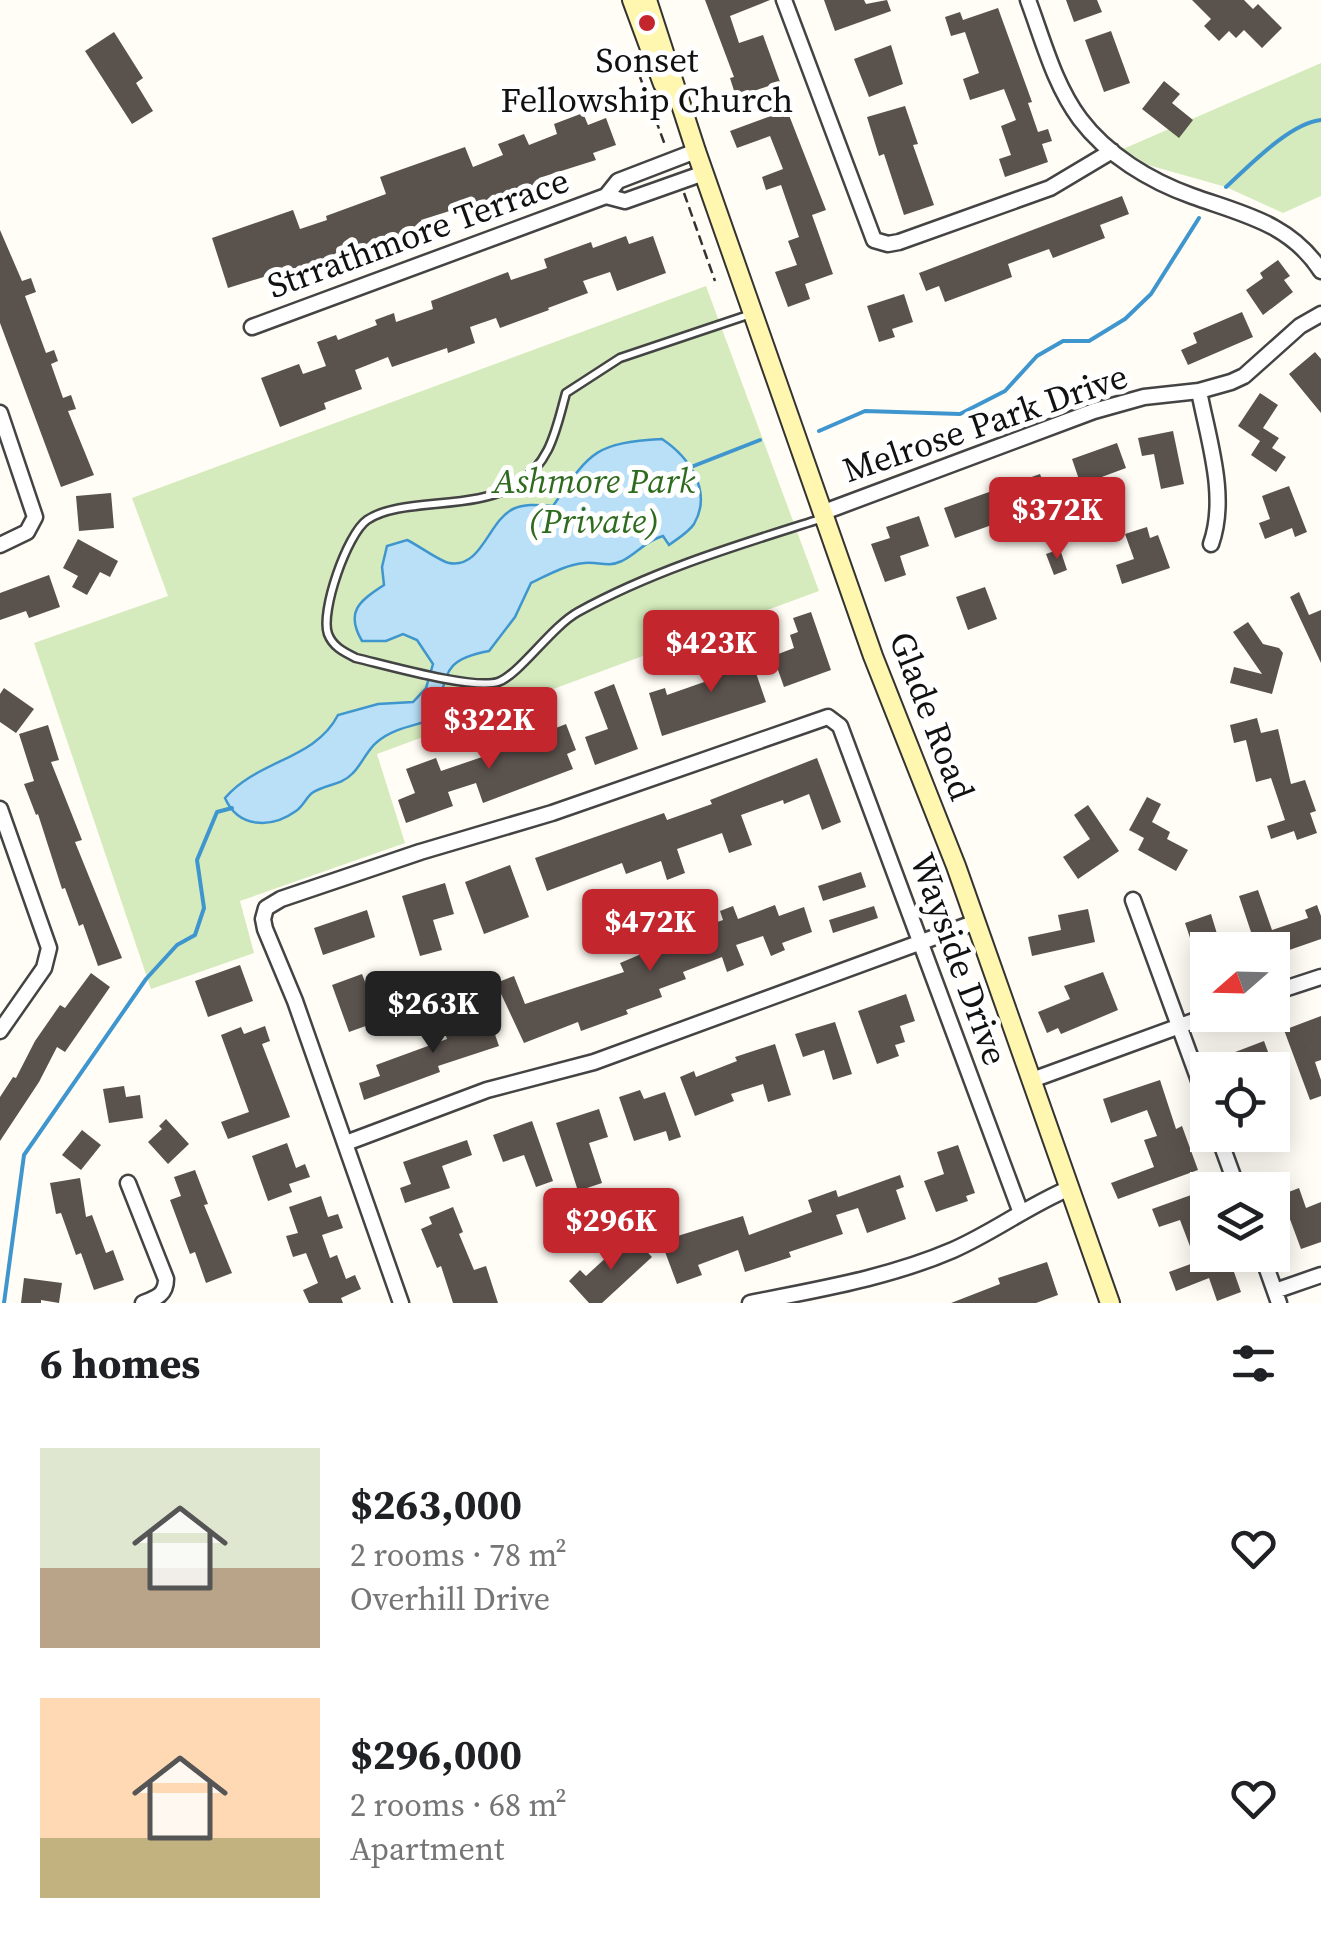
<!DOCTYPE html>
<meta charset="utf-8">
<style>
body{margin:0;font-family:"Source Serif 4",serif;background:#f2f2f2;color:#202124;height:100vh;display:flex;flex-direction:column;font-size:38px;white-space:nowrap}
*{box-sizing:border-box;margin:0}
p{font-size:32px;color:#757577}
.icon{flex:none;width:55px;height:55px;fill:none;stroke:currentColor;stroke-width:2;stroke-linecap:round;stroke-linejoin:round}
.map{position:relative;height:1303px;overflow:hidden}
.side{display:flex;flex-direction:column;background:#fff;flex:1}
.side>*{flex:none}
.needle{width:65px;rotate:250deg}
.controls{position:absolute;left:1190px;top:932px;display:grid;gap:20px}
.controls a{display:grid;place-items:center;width:100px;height:100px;border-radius:0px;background:#fff;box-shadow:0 5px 25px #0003;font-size:50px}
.price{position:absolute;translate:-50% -85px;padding:0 22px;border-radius:10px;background:#c4262e;color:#fff;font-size:32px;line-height:65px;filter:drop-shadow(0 2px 5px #0008)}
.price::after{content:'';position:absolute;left:50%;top:60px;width:30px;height:22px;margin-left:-15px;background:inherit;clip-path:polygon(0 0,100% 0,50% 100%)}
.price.current{background:#222;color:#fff}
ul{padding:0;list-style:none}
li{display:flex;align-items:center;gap:30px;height:250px;padding:0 40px}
li span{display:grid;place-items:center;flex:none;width:280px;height:200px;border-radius:0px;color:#555}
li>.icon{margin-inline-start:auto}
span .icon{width:120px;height:120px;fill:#fffc;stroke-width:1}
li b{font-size:42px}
h2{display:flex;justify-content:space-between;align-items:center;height:120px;padding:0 40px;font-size:42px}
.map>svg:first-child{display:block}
.green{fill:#d5ebbd}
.water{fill:#b9e0f7;stroke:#3f96cf;stroke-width:2.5}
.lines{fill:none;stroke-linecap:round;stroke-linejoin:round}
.stream{stroke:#3f96cf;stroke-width:4}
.building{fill:#5a524d}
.service-casing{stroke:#444;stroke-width:11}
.minor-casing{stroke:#444;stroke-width:19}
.secondary-casing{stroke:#333;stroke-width:22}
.path{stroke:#333;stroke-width:2.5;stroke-dasharray:10 5;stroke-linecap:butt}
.service{stroke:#fff;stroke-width:6}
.minor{stroke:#fff;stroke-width:14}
.secondary{stroke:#fff6b0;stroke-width:18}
.poi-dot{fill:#c4262e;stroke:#fff;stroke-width:4}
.labels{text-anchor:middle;stroke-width:10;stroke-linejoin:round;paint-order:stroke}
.poi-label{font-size:35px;fill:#111;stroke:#fff}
.street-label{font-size:35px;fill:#111;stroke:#fff}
.park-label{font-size:35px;font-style:italic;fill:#2f6b1f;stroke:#fff}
</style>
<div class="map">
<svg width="1321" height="1303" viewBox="0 0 1321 1303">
<rect width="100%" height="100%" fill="#fffdf5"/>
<path class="green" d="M1321,63V196L1283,213L1226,187L1148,165L1123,149Z
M706,286L819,591L377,754L405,843L240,901L254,953L151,989L34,643L168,596L132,498Z"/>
<path class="water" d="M662,439C689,457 713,491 694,524C689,532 677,539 669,545L663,536C645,541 638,553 622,561C607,568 598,561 584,563C565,565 548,575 531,583L515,617L489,651C439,660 449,676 434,719C414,726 393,728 377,742C367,750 362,764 353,773C341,786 325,784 312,793C306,798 303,806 296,811C271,829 238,828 225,798C257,760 315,760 338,715L378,704L413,702L426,688L433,664L417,640L403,634L386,641H362C345,612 359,601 384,585L382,567L387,546L407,540C418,545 439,561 449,563C482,569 488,521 513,509C525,503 540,505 553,506C590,452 594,443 662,439Z"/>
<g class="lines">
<path class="stream" d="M1226,187C1249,166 1290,123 1321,120
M819,431L865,411L960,414L1005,391L1037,356L1063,341H1089L1125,319L1151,294L1199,218
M691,467L760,440
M4,1303L24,1155L146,979L177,945L195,935L204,908L197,860L217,812L232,808"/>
</g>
<path class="building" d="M705,0H770L730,16L739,43L763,35L780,82L736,97L730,78L734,77Z
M824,0H864L866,4L887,0L891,11L835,31Z
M1066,0H1097L1102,12L1074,22Z
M1192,0H1244L1253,9L1258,4L1282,28L1262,48L1244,30L1236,38L1229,31L1219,41L1204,26L1211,19Z
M998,8L1032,102L1028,103L1038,132L1048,129L1052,141L1042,144L1048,162L1005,177L999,159L1011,155L1001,126L1016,120L1004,89L970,100L963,79L979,73L965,32L951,36L945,17L960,12L963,20Z
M1111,31L1130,83L1104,92L1085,40Z
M114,32L143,78L136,83L153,111L132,124L85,51Z
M891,45L903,84L869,97L854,59Z
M1164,81L1180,94L1172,103L1193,120L1179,138L1142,109Z
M905,106L918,144L913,145L934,205L904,215L884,154L879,156L867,117Z
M787,110L826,210L812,215L833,274L805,284L810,299L788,307L775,272L797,265L788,241L799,237L781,185L766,190L762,177L783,169L770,136L737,148L730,131Z
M583,113L588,125L606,118L616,145L593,153L596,160L539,178L540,183L458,213L456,209L421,220L423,226L285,276L283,271L228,288L212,238L293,210L300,229L327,220L326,216L386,194L380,177L465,147L473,167L503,155L498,144L524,134L529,145L557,134L554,124Z
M1122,196L1129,214L1100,225L1105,238L1053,258L1049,249L1008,264L1012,277L945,302L939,286L926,291L919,273Z
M0,230L22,281L31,278L36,292L25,296L46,353L54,350L58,361L51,364L63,398L71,395L76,409L68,411L94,475L61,487L0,323Z
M626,236L629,244L653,236L666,273L617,291L610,272L583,281L588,293L548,308L549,310L500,328L496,318L470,327L475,343L448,353L447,348L392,367L388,357L355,370L362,389L324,403L326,409L280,427L261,378L299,364L303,374L326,366L317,342L336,335L338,340L377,325L375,320L394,313L396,322L433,309L431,301L508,272L511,280L547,268L544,259L591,242L593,248Z
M1278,260L1290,276L1284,280L1293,292L1263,315L1246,290L1263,278L1260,273Z
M904,294L913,322L892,329L895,337L879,342L867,306Z
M1242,312L1253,337L1188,365L1181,350L1197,343L1193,333Z
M1315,352L1321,359V413L1289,374Z
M1260,393L1278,405L1263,428L1279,438L1272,448L1286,457L1276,472L1251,455L1260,441L1238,426Z
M1173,431L1184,484L1161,489L1154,454L1142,456L1138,438Z
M1117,443L1126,468L1099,478L1105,493L1086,500L1072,459Z
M1040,474L1051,504L955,538L944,508Z
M1289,486L1307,532L1295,537L1292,528L1265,539L1259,523L1270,519L1262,496Z
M111,493L114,528L79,531L76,496Z
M919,516L929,546L900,556L906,575L885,582L871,544L890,538L886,527Z
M1147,527L1150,538L1158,535L1170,568L1122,584L1116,565L1134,559L1125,534Z
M78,539L118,561L110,577L100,572L87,595L72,587L78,576L63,568Z
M1060,549L1067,570L1054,575L1046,554Z
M49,575L60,607L29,618L26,611L0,620V593Z
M985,587L997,619L968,630L956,597Z
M1299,592L1309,615L1321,610V663L1290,597Z
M811,612L831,670L784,687L773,656L794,648L790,635L798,632L793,618Z
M1248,622L1263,644L1279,648L1283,653L1272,694L1230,683L1234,667L1262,674L1233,632Z
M747,647L766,702L662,736L649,693L665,688L667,695L707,681L702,668Z
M614,684L638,749L595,765L585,737L608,729L594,692Z
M4,688L34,709L16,733L0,722V694Z
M1257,718L1261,733L1278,729L1291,784L1305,780L1316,811L1310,813L1317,833L1297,840L1294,831L1271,839L1267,826L1285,820L1271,778L1256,782L1246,740L1234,743L1230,725Z
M566,724L576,750L567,754L573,769L483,803L476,783L448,792L453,806L406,823L398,800L415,793L406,769L436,758L441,771L485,756L480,743L499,737L503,749Z
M48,725L59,760L51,762L82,840L75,842L122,958L98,966L83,924L79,926L65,888L62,889L38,814L36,815L24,784L34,781L19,734Z
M817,758L841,822L822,830L809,794L784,804L783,800L741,815L752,845L729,853L722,833L677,849L685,873L667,880L661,861L626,874L622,863L547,891L535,858L664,813L667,820L712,804L710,800Z
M1147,797L1161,804L1152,822L1170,832L1167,839L1188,850L1176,871L1138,850L1144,838L1129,830Z
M1088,805L1119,851L1078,879L1063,857L1090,839L1074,815Z
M510,865L529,917L484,934L465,882Z
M861,872L866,887L823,901L818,886Z
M445,883L454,914L433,920L442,950L420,956L402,896Z
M1258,890L1272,930L1308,918L1305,910L1317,905L1321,916V939L1272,956V950H1257L1239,896Z
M775,905L779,916L804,907L812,932L782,943L785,950L771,956L763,936L736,945L744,965L727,972L722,957L683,972L686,979L659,989L662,997L626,1010L628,1014L581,1031L578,1022L524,1043L496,983L514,976L525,1004L624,972L620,963L672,941L675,950L710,937L706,926L723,920L720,911L733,906L738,919Z
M874,906L878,918L833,933L829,920Z
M1088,909L1095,942L1032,956L1028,937L1061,930L1058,915Z
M367,910L375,937L323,955L314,928Z
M1211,914L1218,937L1209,940L1212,950H1208L1206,985L1185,923Z
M240,965L253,1001L208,1017L195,981Z
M1103,972L1118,1010L1061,1034L1058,1028L1047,1033L1038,1012L1070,999L1064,986Z
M91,973L110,987L65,1052L57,1047L39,1082L0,1141V1097L13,1077L16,1078L35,1041L60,1005L65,1008Z
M362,974L374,1005L382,1002L388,1018L349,1032L332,985Z
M906,994L915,1021L900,1026L905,1042L895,1045L899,1056L877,1064L858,1011Z
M1321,1016V1060L1315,1062L1321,1080V1096L1310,1100L1284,1030Z
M464,1017L467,1024L489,1017L499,1046L438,1066L440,1072L364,1100L359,1083L380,1076L376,1065L447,1039L442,1024Z
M835,1022L852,1074L833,1080L824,1050L803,1057L795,1034Z
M265,1026L270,1041L262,1044L290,1117L228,1139L221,1122L249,1112L221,1035L241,1027L244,1034Z
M1264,1041L1271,1060L1258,1065L1260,1070H1236L1230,1054Z
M775,1044L791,1095L768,1102L763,1084L731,1094L734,1101L695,1116L680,1077L694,1071L696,1077L737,1061L735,1057Z
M1160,1080L1176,1129L1182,1126L1198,1170L1118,1199L1111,1183L1154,1167L1144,1140L1157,1136L1147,1110L1111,1123L1103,1099Z
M124,1086L126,1097L140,1095L143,1118L109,1123L103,1089Z
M640,1090L644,1099L665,1092L681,1137L669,1141L666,1131L634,1141L619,1097Z
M599,1109L608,1137L589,1143L602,1183L578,1191L556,1123Z
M166,1119L189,1144L168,1164L148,1142L162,1129L159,1126Z
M532,1121L553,1181L536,1187L524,1155L503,1162L493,1135Z
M82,1130L101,1145L81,1170L62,1155Z
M467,1140L472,1155L442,1166L450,1188L405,1203L400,1188L411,1184L403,1162Z
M287,1143L296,1168L305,1164L310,1177L289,1184L292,1192L268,1201L252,1156Z
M958,1145L975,1193L966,1196L968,1201L936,1212L924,1181L944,1174L937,1152Z
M195,1170L208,1204L204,1205L232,1273L206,1283L195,1252L190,1254L170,1200L181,1196L174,1177Z
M900,1175L904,1187L896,1190L906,1219L867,1233L858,1208L836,1215L843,1234L789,1252L791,1257L745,1272L738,1250L698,1265L702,1275L677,1284L661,1241L743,1216L749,1235L812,1212L808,1200L836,1190L838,1197Z
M80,1178L86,1217L92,1215L106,1253L113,1250L124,1280L94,1290L81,1253L76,1255L61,1213L56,1214L50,1183Z
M1299,1188L1306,1208L1321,1202V1242L1301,1249L1281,1195Z
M1208,1189V1255H1228L1241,1292L1217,1301L1209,1278L1176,1291L1169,1272L1196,1262L1180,1220L1159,1227L1152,1209Z
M321,1196L328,1217L338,1214L343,1228L322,1235L330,1258L337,1255L346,1279L355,1275L361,1289L341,1298L343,1303H309L303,1290L318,1283L306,1253L293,1257L286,1236L298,1233L289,1207Z
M453,1207L463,1232L459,1234L474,1270L486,1266L498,1303H453L441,1266L437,1268L421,1229L432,1224L429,1217Z
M635,1239L652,1257L602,1303H589L569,1281L580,1270L586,1276L622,1243L626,1247Z
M1047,1262L1058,1295L1036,1303H951L1000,1284L998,1278Z
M24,1278L62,1283L59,1303L41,1300V1303H21Z"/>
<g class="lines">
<defs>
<path id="service" d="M748,315L620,358L566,393C556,429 551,463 516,485C473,511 401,497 367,520C347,534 320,612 328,634C333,647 344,652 356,658C386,665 473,690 498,682C519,675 551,627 578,612C654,570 738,545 820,519"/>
<path id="minor" d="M784,0L874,240L888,244L899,242L1050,188L1112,151
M1028,0C1043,40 1054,84 1080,119C1107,155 1150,181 1192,196C1242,214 1290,223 1321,271
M606,196L625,201L704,173
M252,327L606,196L618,181L696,151
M1199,391C1208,439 1228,496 1211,544
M0,413L35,517L27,532L0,545
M824,512L1094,411L1144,397L1199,391L1231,382L1244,376L1300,326L1321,314
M0,809L49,948L44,968L0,1031
M1133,900L1208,1105
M1272,993L1321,977
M1032,1080L1210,1015
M1218,1135L1238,1190
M346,1143L487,1090L594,1062L976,922
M128,1183L166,1279C166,1295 156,1298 143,1303
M1262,1255L1279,1303
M1275,1291L1321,1275
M401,1303L295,1001L265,929L263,919L266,908L281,899L420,852L552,813L828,717L840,726L1021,1213
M750,1303C819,1289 888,1278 953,1250C994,1232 1029,1205 1070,1188"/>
<path id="secondary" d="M632,0L663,84
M647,0L696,151L873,656L956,866L1110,1303"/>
</defs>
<use href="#service" class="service-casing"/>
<use href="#minor" class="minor-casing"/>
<use href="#secondary" class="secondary-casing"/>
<path class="path" d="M640,77L665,145
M684,193L715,281"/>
<use href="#service" class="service"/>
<use href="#minor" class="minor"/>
<use href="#secondary" class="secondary"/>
</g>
<circle class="poi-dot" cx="647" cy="23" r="10"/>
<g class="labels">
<g class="poi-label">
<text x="647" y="72">Sonset<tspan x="647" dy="40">Fellowship Church</tspan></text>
</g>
<g class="street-label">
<text transform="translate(418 233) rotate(-20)" y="12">Strrathmore Terrace</text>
<text transform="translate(985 423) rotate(-19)" y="12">Melrose Park Drive</text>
<text transform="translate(932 716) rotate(69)" y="12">Glade Road</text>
<text transform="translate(959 959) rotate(70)" y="12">Wayside Drive</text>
</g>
<g class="park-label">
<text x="594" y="493">Ashmore Park<tspan x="594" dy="40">(Private)</tspan></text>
</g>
</g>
</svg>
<div class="controls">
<a><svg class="needle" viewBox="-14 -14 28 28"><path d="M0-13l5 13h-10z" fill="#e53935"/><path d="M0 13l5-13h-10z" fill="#757577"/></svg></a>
<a><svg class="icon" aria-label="locate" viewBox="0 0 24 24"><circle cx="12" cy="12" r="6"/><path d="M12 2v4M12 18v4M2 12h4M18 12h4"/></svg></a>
<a><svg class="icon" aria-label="layers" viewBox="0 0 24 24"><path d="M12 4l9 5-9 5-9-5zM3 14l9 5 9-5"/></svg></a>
</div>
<b class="price" style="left:1057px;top:562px">$372K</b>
<b class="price" style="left:711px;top:695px">$423K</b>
<b class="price" style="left:489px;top:772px">$322K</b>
<b class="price" style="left:650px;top:974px">$472K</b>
<b class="price current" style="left:433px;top:1056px">$263K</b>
<b class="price" style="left:611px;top:1273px">$296K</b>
</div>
<section class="side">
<h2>6 homes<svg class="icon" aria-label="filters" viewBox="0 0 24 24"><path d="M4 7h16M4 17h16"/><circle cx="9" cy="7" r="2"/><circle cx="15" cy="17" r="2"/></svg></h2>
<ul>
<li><span style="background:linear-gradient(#dfe7d0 60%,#b9a48a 0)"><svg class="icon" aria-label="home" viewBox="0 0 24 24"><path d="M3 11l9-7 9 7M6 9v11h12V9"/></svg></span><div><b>$263,000</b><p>2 rooms · 78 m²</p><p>Overhill Drive</p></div><svg class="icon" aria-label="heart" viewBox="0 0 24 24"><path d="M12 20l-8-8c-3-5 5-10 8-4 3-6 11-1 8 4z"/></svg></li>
<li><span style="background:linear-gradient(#ffd9b3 70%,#c2b280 0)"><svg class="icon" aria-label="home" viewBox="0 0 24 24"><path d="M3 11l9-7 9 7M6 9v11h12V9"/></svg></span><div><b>$296,000</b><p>2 rooms · 68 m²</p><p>Apartment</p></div><svg class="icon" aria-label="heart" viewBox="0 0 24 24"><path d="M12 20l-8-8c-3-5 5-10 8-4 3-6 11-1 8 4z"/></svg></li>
</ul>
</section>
